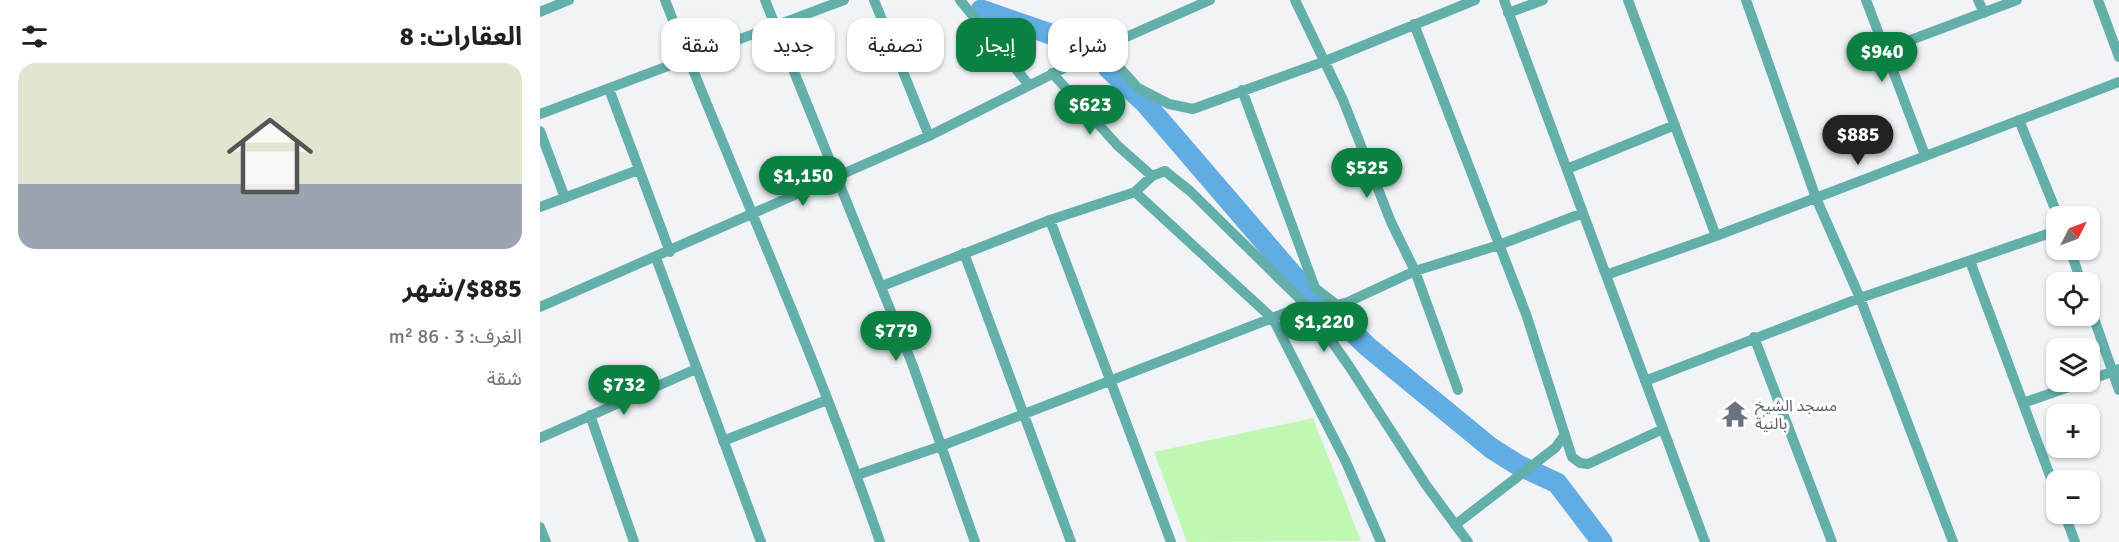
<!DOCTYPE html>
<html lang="ar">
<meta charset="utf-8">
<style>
body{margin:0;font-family:Signika,"Noto Sans Arabic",sans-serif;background:#f6f6f6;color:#202124;direction:rtl;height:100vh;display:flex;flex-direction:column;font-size:22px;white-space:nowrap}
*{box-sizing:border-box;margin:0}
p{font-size:20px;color:#757577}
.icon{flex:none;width:33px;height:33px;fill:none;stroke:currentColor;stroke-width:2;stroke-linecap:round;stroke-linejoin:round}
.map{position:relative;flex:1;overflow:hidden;direction:ltr}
.sheet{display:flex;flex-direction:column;background:#fff;width:540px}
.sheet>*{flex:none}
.guide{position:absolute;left:18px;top:18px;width:570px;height:54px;direction:rtl;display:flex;gap:12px}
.needle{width:39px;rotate:48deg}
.buttons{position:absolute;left:1506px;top:206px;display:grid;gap:12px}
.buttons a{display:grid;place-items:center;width:54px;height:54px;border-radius:12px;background:#fff;box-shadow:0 2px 4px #0004;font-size:30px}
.price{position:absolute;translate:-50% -51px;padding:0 14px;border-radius:21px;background:#0b8043;color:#fff;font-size:20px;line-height:39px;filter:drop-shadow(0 2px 3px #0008)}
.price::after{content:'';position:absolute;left:50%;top:36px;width:18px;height:14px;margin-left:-9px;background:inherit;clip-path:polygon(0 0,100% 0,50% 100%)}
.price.selected{background:#222;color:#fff}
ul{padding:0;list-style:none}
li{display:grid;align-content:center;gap:12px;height:318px;padding:0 18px}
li+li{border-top:2px solid #e0e0e0}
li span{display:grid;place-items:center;height:186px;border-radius:18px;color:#555}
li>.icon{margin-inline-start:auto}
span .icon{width:108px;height:108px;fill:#fffc;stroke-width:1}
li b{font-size:26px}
h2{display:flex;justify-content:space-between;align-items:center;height:72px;padding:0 18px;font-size:26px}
.pill{padding:0 21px;border-radius:18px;background:#fff;box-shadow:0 2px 4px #0004;font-size:21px;line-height:54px}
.pill.selected{background:#0b8043;color:#fff}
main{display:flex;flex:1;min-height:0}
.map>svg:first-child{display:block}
.green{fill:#c0f8b3}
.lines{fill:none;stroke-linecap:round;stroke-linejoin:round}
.river{stroke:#60ace3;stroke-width:21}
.minor{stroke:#63afa9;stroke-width:10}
.labels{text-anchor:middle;stroke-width:6;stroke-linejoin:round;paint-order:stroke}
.worship-label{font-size:16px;fill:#5b616d;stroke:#fff;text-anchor:start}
</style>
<main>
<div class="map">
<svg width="1579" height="542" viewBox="0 0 1579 542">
<rect width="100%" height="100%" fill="#f2f3f6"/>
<path class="green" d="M773,418L821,541L647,542L614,452Z"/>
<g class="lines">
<path class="river" d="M441,10L522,38
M568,68L606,104L752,274L828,347L951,448L978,465L1017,483L1062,542"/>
<path class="minor" d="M125,0C196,181 277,358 340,542
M225,0L373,366L435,542
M334,0L389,136
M420,0L489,85
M755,0L803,100L851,222L875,271L918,390
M964,0L1165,542
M1088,0L1176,236
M1206,0L1276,198L1320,298L1413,542
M1326,0L1385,155
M1438,0L1444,13
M1558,0L1579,57
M0,12L29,0
M968,13L1003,0
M874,24L986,314L1032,457L1040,463L1048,464L1123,429
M562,48L598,88L629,104L653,109L783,62L935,0
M1344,50L1477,0
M512,73L578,146L612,176
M69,89L130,252
M702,90L775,288L797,305L808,302L875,271L959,245L1043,213
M0,114L304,0
M1479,120L1518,216
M0,131L25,198
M1027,169L1135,125
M595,192L733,319L806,462L841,542
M0,207L98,170
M510,220L631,542
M1530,249L1541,282
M424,253L531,542
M116,258L221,542
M1430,261L1516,492
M1066,275L1176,236L1579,82
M342,286L510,220L595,192L612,176L625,171L650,191L766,305L809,366L886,485L928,542
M0,307L389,136L584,38L670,0
M1550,307L1579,390
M1214,337L1292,542
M1550,380L1579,369
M1105,381L1320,298L1516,231
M1483,403L1546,381
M50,415L94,542
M0,438L156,369
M183,441L287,400
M317,475L401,446L766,305
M1524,513L1535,542
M915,525L1015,448L1024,436
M0,527L6,542"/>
</g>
<defs>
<symbol id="temple-bare" viewBox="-9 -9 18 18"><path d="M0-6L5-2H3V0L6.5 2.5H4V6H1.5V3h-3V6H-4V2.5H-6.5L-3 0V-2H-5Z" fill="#6b7280" stroke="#fff" stroke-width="2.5" paint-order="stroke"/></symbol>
</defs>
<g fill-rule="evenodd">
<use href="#temple-bare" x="1176" y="395" width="38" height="38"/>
</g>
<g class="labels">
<g class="worship-label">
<text x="1215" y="411">مسجد الشيخ<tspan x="1215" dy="18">بالنية</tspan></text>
</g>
</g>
</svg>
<div class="buttons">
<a><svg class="needle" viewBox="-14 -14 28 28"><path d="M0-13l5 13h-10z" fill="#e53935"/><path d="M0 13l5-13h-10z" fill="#757577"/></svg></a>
<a><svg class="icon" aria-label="locate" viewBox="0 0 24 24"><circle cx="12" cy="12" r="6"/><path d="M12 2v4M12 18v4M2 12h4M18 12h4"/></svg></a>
<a><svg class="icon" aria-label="layers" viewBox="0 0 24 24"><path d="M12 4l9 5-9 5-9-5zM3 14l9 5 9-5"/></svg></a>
<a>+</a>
<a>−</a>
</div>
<b class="price" style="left:1342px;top:83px">$940</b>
<b class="price" style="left:550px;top:136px">$623</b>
<b class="price selected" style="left:1318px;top:166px">$885</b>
<b class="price" style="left:827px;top:199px">$525</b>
<b class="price" style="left:263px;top:207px">$1,150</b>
<b class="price" style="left:784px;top:353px">$1,220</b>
<b class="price" style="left:356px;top:362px">$779</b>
<b class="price" style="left:84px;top:416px">$732</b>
<div class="guide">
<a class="pill">شراء</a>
<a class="pill selected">إيجار</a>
<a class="pill">تصفية</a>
<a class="pill">جديد</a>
<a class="pill">شقة</a>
</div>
</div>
<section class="sheet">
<h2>العقارات: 8<svg class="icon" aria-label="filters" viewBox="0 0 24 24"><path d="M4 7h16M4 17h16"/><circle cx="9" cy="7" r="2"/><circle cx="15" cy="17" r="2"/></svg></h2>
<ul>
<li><span style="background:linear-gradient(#dfe7d0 65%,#9aa5b1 0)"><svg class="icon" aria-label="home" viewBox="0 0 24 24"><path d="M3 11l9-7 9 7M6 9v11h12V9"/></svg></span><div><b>$885/شهر</b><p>الغرف: 3 · 86 m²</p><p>شقة</p></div></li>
</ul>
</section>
</main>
